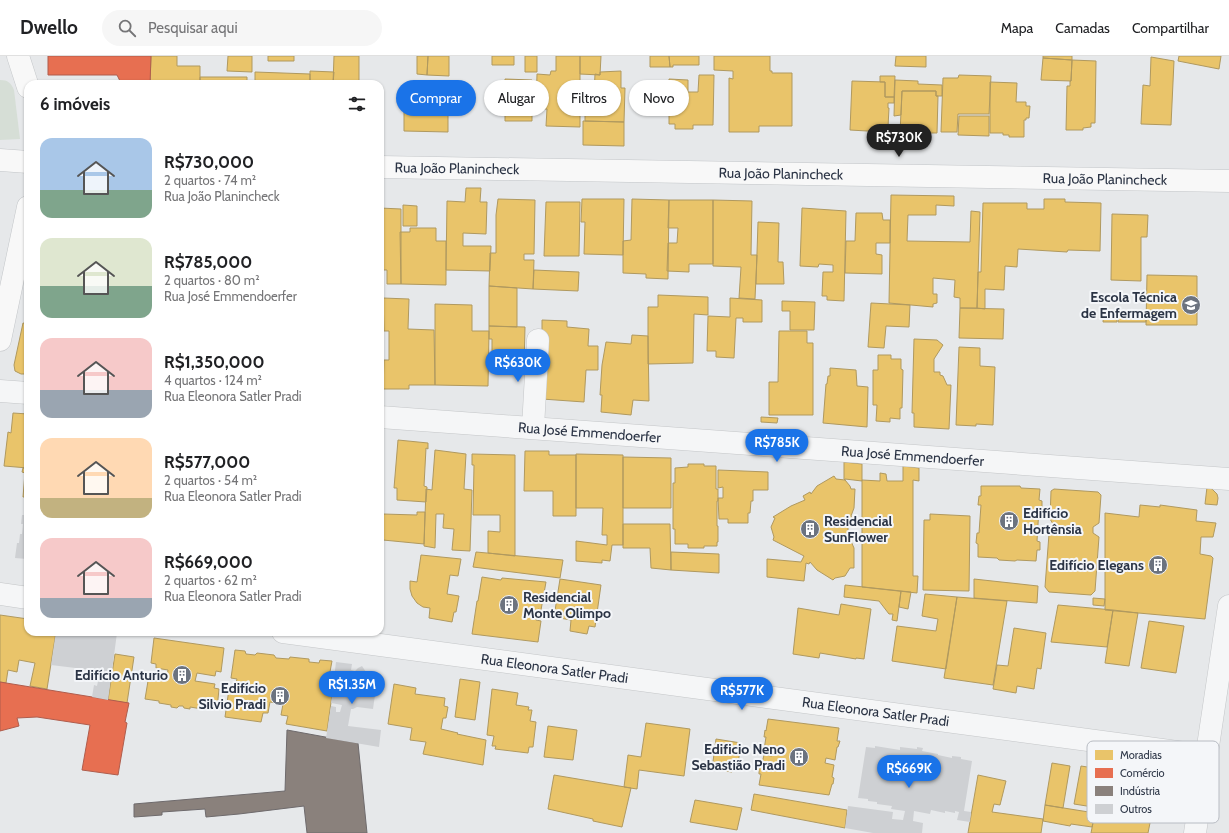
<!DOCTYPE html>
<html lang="pt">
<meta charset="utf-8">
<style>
body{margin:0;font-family:Cabin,sans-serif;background:#f6f6f6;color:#202124;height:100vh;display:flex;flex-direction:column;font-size:15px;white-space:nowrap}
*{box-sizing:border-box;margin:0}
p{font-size:13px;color:#757577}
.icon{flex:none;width:22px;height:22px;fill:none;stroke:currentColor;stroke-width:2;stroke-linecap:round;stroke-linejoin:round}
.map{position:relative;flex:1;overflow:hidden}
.panel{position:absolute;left:24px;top:24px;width:360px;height:556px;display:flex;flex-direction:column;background:#fff;border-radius:12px;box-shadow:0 1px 3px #0004}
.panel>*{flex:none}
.banner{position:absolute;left:396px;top:24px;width:380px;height:36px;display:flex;gap:8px}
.price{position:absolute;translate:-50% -34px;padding:0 9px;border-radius:14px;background:#1a73e8;color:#fff;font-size:13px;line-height:26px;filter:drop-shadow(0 1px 2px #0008)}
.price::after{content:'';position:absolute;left:50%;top:24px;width:12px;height:9px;margin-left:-6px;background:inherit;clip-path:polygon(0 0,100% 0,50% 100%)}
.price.active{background:#222;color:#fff}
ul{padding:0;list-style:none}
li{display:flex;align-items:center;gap:12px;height:100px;padding:0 16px}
li span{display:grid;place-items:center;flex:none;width:112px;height:80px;border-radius:12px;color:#555}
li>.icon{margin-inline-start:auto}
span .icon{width:48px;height:48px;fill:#fffc;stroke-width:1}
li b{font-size:17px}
h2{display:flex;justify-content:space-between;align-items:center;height:48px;padding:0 16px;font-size:17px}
.pill{padding:0 14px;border-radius:18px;background:#fff;box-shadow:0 1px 3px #0004;font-size:14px;line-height:36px}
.pill.active{background:#1a73e8;color:#fff}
header{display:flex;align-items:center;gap:24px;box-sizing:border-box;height:56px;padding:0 20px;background:#fff;border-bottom:1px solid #e0e0e0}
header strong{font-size:19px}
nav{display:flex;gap:22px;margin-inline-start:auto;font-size:14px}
.search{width:280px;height:36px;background:#f6f6f6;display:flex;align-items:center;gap:10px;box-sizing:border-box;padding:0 14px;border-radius:22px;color:#757577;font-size:15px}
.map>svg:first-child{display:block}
.green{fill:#d6ded6}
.homes{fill:#e9c46a;stroke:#b0995f}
.shops{fill:#e76f51;stroke:#af5d4d}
.industry{fill:#8a817c;stroke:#6e6a6c}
.building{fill:#ced0d3}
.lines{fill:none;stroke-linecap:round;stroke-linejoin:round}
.minor-casing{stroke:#c4c6c8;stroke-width:23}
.major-casing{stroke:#c2c5c8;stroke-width:23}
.minor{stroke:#f5f6f7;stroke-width:22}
.major{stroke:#f8f8f8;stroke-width:22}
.labels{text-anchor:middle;stroke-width:4;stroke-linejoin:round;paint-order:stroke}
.street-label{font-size:14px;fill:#2b3445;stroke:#f4f6f9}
.poi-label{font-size:14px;font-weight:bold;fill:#2b3445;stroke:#f4f6f9;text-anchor:end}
.key{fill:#f4f6f9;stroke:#b8bcc3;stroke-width:1}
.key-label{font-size:11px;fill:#2b3445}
</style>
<header>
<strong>Dwello</strong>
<div class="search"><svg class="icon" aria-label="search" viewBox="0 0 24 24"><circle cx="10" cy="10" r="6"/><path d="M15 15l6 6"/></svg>Pesquisar aqui</div>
<nav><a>Mapa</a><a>Camadas</a><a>Compartilhar</a></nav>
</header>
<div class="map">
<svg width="1229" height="777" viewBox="0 0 1229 777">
<rect width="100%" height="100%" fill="#e6e8ea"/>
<path class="green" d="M0,24C8,24 11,27 14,34L20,83L0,84Z"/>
<path class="homes" d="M151,0H177V10H200V28H150Z
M228,0H252V16L227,15Z
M268,0H294V5H268Z
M334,0H359V28H333Z
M417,0H428L427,19L417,18Z
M428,0H449V20L427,19Z
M492,0H514V9H492Z
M525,0H537V16H525Z
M556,0H580V32H569V39H580V71L546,70L547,53H536L537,18L550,19L551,15H556Z
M580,0H601L600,19L580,18Z
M650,0H669L670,11H650Z
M669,0H699V9H673V11H670Z
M714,0H770V15H772V17H792V70H759V76H729V22L733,23V15L714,14Z
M896,0H926V11L895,10Z
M1043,0H1072V4L1043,2Z
M1179,0H1221L1219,13L1178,5Z
M1151,1L1174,5L1171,69L1141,68L1143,29L1150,30Z
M1043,2L1072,4L1071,25L1041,24Z
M1072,4L1096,5L1095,67H1091V71L1083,72V74H1066L1067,30H1070V25H1071Z
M310,15L334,16L333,28H310Z
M621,15V32H625L624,66L585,65V40H594L595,18L600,19V16Z
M255,16L310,18V28H255Z
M699,19H714L713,69H693V73H675V68H669V23L688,24V36H698Z
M959,19L991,20L989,58H958L957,76H941L943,22H958Z
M880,20H895L894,41H885V26H880Z
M200,21H247V28H200Z
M505,23L532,24V65H505Z
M895,24L918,25V28L942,29V40H936V35H902L901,59L894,60Z
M413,25L442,26L441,51H448V76L404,75V41H412Z
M852,25L885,26V41H894V47H888V52H889L888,71H884V76L850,74Z
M990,26L1017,27L1016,46H1026V50H1030L1029,62H1026V64H1024V81H1009V79H1003V77H990Z
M902,35H936V40H938L937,77H900Z
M959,60H989V80L958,79Z
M583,65L624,66V90L583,89Z
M466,132H481L480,146H487L486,178L463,177V190H491L490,215L446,214L447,145L465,146Z
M891,139L954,140V150L936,149V159H908L907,185L970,186L971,155L980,156L977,252H960V242L954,241L955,224L933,222V238H937V247L933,248V251L889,247Z
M498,143L535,144L534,198H524V204H534L533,233L489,230L490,197H496V159Z
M582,143H624L623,199L584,198L585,166H581Z
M632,143L669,144L668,223L646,222V218L623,217V185L631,184Z
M1044,143H1065V146L1101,147L1100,195L1068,194L1067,196L1018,193L1017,211L1005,210L1004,234L985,233V253L977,252L978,216H981L983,147H1027V153H1044Z
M669,144H713V208H689V216L667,215L668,187H677L678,172H668Z
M713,144L752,145L751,199H757L755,243L739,242L741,211L713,210Z
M546,146H580L579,200H544Z
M403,149L417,150V170H403Z
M380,152L401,153V228H387V214H380Z
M802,152L846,155L844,245L827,244V240H822L823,216H833V209L819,208L818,211L800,210Z
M856,157H882L883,164H890V187H876V198L882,199V218L845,217L846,185H855Z
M1112,158L1148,159L1147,181H1141V225L1111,224Z
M758,166L779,167L778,206H783L784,228H756Z
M410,172H436V185H446V229L401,228L400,176H410Z
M534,214L579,216L578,235L533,233Z
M1147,219L1197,220V269H1146Z
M380,228H383V244H380Z
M489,230L517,232V271L489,270Z
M658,239L708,241V259L694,258L693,307L648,308V251H658Z
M383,242L409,243L408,273L434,274L435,329H409V333H383L384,304H389V275H384Z
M730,242L762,244V266H743V262H736L734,302L716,301V295H707L708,260L730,261Z
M782,245L815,246L814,274H790V255H782Z
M871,247L910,249L909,271L886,270L884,292L868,291Z
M435,248L472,249V275H489L488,330L435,329Z
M960,252L1004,253L1003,283L959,282Z
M1104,254L1117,255V266H1103Z
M1119,259H1146V266H1118Z
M542,264L567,265V271L589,273L588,290H598V314H586L584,346L542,343Z
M23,267L28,268V318H21L15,315L14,309Z
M489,270L525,271L524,310L492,309V283H489Z
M779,275H807V287H813V359H769V326H778Z
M632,279L648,280L649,345L633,344L631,359L601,356L602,339H600L602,309L606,286L631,288Z
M914,283L937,284L943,289L934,303V316H940V319L943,320L947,329H951L949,373L914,371V357H912Z
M959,291L980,292V310L995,311L993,369L976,368V370L956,369Z
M878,299H891V303H901V313L903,314L902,352H900V363L890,362V366L876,365L877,349H873V314H878Z
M830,312L856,314L857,330L868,331L867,371L823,367L826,328H827L828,320H830Z
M13,357L28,358V412L4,410L8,376L11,377Z
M761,361L778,362L777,367L761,366Z
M380,383H383L380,451Z
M398,384L428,387V393L426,392L424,430L427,431L426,446L397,444V432H394Z
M435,394L466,398L464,433L472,434L470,495L452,494L454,473L443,472L444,458H436L435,492L424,490L426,433L432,434Z
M525,395H549V399H576V460H553V435H524Z
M472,398L515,399V500L488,497V475L500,476V459H473L474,409H472Z
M576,398L623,399V489H612L610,505L602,504V507L576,505V485L607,489V479H602L603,452H576Z
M623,401L671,402V452H623Z
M844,406L862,408V425L845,423V424L844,423Z
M688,408H704V410H716V433H718V445H717V470H718V486H717V490H704V492H688V488H675V473H673V427H675V412L688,411Z
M903,410L919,412V425L913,424V520H918L917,537L862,531V424L880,425V417L886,418L887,425H903Z
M23,412H28V454H25L26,441H23L25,417L22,416Z
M718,414L768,416V434H753V445H751L750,457H748V467H728V463H719L718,442H723V431L718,432Z
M834,420L836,423L845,424L850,430L851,433H855L854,452L851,460L852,462L851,469L848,468V475L852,476V483H850L854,492V512H850L845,520L835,522L833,524L817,514L810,506L809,508L806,507L804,525L767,521V503L801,506L804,500L773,484L774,481L771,471L775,462L773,461L791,450L805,444L803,440L810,436L811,438L817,430Z
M981,430H1020L1021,432L1040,433L1039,444L1042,445V454L1039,452L1037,485L1040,486V494H1037L1036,505L1017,504L1015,505L999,504L997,502L978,501V488L976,487L977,477H979L981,449H978L979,440H981Z
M1207,431L1212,433L1217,438L1218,442L1217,449L1205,448Z
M1054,433L1098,436L1101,439L1099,467L1093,471V477L1099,481L1095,535L1091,539L1049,536L1045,531L1049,478L1053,476V468L1050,463L1051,435Z
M1140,449L1160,451V449L1197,454L1196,465L1216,467L1213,481H1201L1200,498L1211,500L1213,502L1205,563L1105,554V457L1139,461Z
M417,456H425L424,488L383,484V458L417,459Z
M930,458L970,460L969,535L923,534L924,464H930Z
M28,459V491L24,490Z
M623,468H670L671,514L651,512L650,492H623Z
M476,496L563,504L560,522L473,511Z
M671,496L719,498V517L671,514Z
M421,499L461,503L458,520L450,519L447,538L459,540L456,556H454L452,566L429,562L430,552L423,551L417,547L412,540L410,533V525L417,526Z
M482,521L501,524L502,522L546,526L541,554L538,553L536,564L541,565L538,586L472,578L477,545H478Z
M560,523L601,529L595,571L589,570L587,578L570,575L571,564L554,561Z
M974,523L1038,530L1037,547L974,542Z
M845,529L901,535L897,565L892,564L893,558H889L879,545L844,541Z
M901,535L911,536L908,553L899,551Z
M925,538L957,541L946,613L892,605L897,570L936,575L938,563L922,560Z
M957,541L1007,545L993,629L944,622Z
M1093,542L1105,543L1104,550L1093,549Z
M841,548L871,553L864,603L856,602V603L820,597L819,602L793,598L798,552L839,559Z
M1058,549L1113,554L1107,591L1051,586Z
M1113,554L1138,557L1129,610L1105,607Z
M0,559L28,563V576H56L47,633L30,630L35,607L19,604L17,616L8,614L6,627L0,626Z
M1149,565L1184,570L1176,617L1141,612Z
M1014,572L1046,577L1041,613L1037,612L1034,633L1017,630L1016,637L993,633L997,609L1008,610Z
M154,582L224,592L221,616L216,615L215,620L197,617L195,625L215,628L214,632L219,633L217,653L203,651L202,653L190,651V653L184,652L183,650H179L177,652L171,651V649L159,647V645L145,643L148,625H153L154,620L167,621L168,614L156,612V608L151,607Z
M235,594L245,595L246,598L255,599L257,597L274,599L276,602L289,603L290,601L309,603V606L319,607L320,604L332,605L327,632H333L327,675L286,668L288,660L281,659L283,648L270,646L268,657H263L261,666L225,661L229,633L239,634L240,628L236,627L237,623L231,622Z
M115,598L134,601L127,647L108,644Z
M460,623L480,626L475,664L455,661Z
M394,628L416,632L415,638L445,642L444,650L448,651L446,662H443L441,673L458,677L457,678L486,684L483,709L423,698L426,686L410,684L412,672L388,668Z
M492,633L518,637L516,649L529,651L528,654H532L530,665L536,666L533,691H529L528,697L495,693L496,690H492L494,680L487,679Z
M768,663L839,672L837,685H840L838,691H837L835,704L826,702L825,707L834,709L832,721L834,722L833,728H832L829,739L759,729L761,718H759V712L761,711L764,699L772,700V695L764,694L766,681H764L765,674L766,675Z
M646,667L690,673L684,720L639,714L637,733L624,731L628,699L641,701Z
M548,670L577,674L573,704L544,701Z
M716,683L741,687L738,708H734L732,716L712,713Z
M1052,707L1070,710L1063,752L1045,749Z
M1081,710L1119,716L1112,754L1074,748Z
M554,719L631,732L622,771L593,765V763L548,753Z
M978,719L1006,725L1000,749L994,748L992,756L1043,763L1041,777H968Z
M754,738L847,754L845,772L751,754Z
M695,744L742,752L737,774L690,766Z
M1045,749L1095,757L1092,771L1071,768L1070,770L1043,765Z
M1095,757L1150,767L1148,777H1091Z"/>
<path class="shops" d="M48,0H151L150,28H126L120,25L117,19H48Z
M0,626L129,647L125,666L127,667L118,719L82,714L90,669L37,661L17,662L19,670L0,675Z"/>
<path class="industry" d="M287,674L358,687L367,777H307L304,750L239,758L206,761L205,753L162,756V759L134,761V748L285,735Z"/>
<path class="building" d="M22,459H28L26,479H28L27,503L15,502L17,487H19L20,478H22L23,468H21Z
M56,576L117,577L108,644L92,641L94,629L97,630L100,615L51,609Z
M336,606L352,608L351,614L355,615L358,612L362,610L366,616L378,618L373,653L357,651L353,653H351L348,670L381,674L379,691L326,682L331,650L336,651V656H340L342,649L331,647Z
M875,690L900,694V691L917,693V691L923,692L922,695L938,698V699L952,702V700L961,701V703L972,705L964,755L971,756L970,766L957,764L959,756L955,755V757L945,755V757L931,754L930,758L914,755L913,765L923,767L922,777H873L845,772L848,750L893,756L892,763L903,764L905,755L891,753L892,750L877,748V746L868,745V743L858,742L866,691L875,692Z"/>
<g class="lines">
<defs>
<g id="minor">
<path d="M0,335L28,337"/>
<path id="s1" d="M380,361L1229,423"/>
<path d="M533,371L538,284"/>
<path d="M0,538L28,542"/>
<path id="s2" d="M283,576L1207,700"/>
<path d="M1195,777L1229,550"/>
</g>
<g id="major">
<path d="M18,0L28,31"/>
<path d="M0,104L28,106"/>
<path id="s3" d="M380,111L1229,125"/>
<path d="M0,284L28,151"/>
</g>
</defs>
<use href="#minor" class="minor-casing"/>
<use href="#major" class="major-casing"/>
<use href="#minor" class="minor"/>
<use href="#major" class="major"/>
</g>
<defs>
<symbol id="university-disc" viewBox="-11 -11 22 22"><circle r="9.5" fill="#6c737f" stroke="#f4f6f9"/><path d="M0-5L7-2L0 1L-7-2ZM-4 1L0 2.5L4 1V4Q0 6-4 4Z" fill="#fff"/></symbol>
<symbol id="building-disc" viewBox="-11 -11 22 22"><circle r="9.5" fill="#6c737f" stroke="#f4f6f9"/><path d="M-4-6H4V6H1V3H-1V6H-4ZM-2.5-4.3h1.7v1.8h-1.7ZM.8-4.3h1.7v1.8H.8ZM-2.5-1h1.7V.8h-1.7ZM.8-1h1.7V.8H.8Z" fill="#fff"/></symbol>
</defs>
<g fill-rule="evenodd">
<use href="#university-disc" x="1180" y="238" width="22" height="22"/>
<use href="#building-disc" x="998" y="454" width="22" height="22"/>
<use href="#building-disc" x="799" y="462" width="22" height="22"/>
<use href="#building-disc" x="1147" y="498" width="22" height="22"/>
<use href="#building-disc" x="498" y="538" width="22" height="22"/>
<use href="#building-disc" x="171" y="608" width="22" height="22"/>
<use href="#building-disc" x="269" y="629" width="22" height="22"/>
<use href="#building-disc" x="788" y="690" width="22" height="22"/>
</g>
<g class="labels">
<g class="street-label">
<text dy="5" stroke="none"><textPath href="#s3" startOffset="77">Rua João Planincheck</textPath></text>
<text dy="5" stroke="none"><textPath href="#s3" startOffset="401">Rua João Planincheck</textPath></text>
<text dy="5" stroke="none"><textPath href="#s3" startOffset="725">Rua João Planincheck</textPath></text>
<text dy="5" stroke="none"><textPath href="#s1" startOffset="210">Rua José Emmendoerfer</textPath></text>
<text dy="5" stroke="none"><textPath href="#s1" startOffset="534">Rua José Emmendoerfer</textPath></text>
<text dy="5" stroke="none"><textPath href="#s2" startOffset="274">Rua Eleonora Satler Pradi</textPath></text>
<text dy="5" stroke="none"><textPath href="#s2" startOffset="598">Rua Eleonora Satler Pradi</textPath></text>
</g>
<g class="poi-label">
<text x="1177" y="246">Escola Técnica<tspan x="1177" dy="16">de Enfermagem</tspan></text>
<text x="1023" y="462" text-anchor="start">Edifício<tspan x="1023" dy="16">Hortênsia</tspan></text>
<text x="824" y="470" text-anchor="start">Residencial<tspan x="824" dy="16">SunFlower</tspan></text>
<text x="1144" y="514">Edifício Elegans</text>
<text x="523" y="546" text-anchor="start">Residencial<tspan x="523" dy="16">Monte Olimpo</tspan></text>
<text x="168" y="624">Edifício Anturio</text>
<text x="266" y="637">Edifício<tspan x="266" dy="16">Silvio Pradi</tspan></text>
<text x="785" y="698">Edificio Neno<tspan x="785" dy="16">Sebastião Pradi</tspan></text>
</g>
</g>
<rect x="1087" y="685" width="132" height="82" rx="6" class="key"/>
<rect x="1095" y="694" width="18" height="10" fill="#e9c46a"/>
<rect x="1095" y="712" width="18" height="10" fill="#e76f51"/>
<rect x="1095" y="730" width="18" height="10" fill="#8a817c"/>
<rect x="1095" y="748" width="18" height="10" fill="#ced0d3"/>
<g class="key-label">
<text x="1120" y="703">Moradias</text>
<text x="1120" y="721">Comércio</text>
<text x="1120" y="739">Indústria</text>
<text x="1120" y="757">Outros</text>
</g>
</svg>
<b class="price active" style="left:899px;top:102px">R$730K</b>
<b class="price" style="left:518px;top:327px">R$630K</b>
<b class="price" style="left:777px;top:407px">R$785K</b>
<b class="price" style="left:352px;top:649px">R$1.35M</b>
<b class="price" style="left:742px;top:655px">R$577K</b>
<b class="price" style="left:909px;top:733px">R$669K</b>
<div class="banner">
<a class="pill active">Comprar</a>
<a class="pill">Alugar</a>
<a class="pill">Filtros</a>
<a class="pill">Novo</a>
</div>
<section class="panel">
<h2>6 imóveis<svg class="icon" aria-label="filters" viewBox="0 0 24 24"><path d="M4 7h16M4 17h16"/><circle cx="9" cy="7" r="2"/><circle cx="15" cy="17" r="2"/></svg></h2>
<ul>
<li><span style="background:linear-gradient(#a9c7e8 65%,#7fa58c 0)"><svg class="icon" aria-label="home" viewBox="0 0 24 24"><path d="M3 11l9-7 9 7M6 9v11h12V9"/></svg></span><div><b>R$730,000</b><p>2 quartos · 74 m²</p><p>Rua João Planincheck</p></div></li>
<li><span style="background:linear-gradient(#dfe7d0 60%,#7fa58c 0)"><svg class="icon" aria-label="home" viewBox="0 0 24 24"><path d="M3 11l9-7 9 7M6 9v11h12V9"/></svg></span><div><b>R$785,000</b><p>2 quartos · 80 m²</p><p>Rua José Emmendoerfer</p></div></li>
<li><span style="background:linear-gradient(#f6c9c9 65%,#9aa5b1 0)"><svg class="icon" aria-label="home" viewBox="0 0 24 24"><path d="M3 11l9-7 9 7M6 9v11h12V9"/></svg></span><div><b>R$1,350,000</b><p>4 quartos · 124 m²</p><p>Rua Eleonora Satler Pradi</p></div></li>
<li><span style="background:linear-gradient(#ffd9b3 75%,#c2b280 0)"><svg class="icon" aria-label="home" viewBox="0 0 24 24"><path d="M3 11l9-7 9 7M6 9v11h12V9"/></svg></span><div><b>R$577,000</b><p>2 quartos · 54 m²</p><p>Rua Eleonora Satler Pradi</p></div></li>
<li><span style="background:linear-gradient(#f6c9c9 75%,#9aa5b1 0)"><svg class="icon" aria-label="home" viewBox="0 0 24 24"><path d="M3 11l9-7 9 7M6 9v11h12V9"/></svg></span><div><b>R$669,000</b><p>2 quartos · 62 m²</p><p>Rua Eleonora Satler Pradi</p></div></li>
</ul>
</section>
</div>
